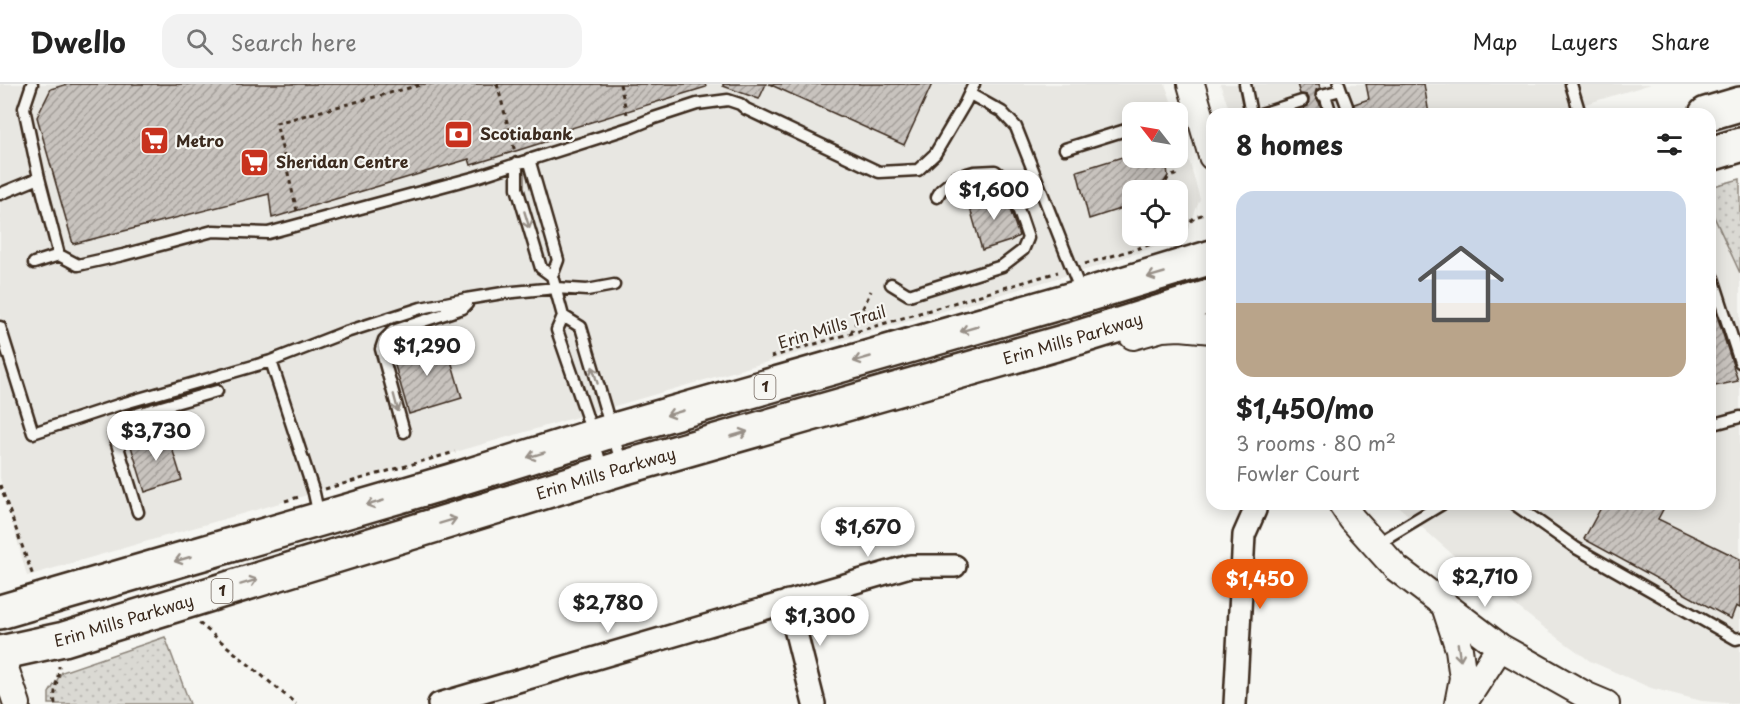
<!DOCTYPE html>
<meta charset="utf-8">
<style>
body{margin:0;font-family:"Playpen Sans",sans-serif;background:#f2f2f2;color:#222;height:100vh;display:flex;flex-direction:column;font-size:22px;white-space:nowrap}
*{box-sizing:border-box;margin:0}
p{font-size:20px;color:#767676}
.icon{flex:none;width:33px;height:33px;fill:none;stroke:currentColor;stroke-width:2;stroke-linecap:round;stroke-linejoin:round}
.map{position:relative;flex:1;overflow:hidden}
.side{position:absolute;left:1206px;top:24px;width:510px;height:402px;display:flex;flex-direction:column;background:#fff;border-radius:18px;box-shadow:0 3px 15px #0003}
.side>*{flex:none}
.needle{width:39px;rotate:301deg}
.buttons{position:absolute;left:1122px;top:18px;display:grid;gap:12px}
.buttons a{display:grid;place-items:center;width:66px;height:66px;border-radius:12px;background:#fff;box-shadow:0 3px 15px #0003;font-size:30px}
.price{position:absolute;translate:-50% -51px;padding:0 14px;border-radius:21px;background:#fff;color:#222;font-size:20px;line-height:39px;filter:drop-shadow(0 2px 3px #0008)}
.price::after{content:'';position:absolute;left:50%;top:36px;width:18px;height:14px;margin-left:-9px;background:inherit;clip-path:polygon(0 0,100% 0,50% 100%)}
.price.active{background:#ea580c;color:#fff}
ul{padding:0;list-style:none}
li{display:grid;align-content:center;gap:12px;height:318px;padding:0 30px}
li+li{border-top:2px solid #e0e0e0}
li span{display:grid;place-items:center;height:186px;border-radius:18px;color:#555}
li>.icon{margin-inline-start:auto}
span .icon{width:108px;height:108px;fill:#fffc;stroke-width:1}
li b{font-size:26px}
h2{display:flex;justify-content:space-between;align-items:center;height:72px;padding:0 30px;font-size:26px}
header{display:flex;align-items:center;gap:36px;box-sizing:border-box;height:84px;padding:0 30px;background:#fff;border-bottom:2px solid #e0e0e0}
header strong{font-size:28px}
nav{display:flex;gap:33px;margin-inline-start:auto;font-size:21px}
.search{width:420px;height:54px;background:#f2f2f2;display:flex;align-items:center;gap:15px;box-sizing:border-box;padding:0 21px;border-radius:18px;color:#767676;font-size:22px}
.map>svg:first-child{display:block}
.built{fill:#e8e7e2;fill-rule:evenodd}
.grass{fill:url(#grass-dots);stroke:#8a8278;stroke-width:1.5}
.building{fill:url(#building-hatch);stroke:#3b2a1e;stroke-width:1.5}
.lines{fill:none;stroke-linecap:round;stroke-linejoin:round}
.service-casing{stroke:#3b2a1e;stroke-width:15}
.minor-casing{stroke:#3b2a1e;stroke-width:26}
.tertiary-casing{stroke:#3b2a1e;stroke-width:30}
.primary-casing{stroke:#3b2a1e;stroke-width:38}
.path{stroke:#3b2a1e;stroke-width:3;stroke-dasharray:4.5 4.5;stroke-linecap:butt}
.service{stroke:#f6f6f2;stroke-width:10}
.minor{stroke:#f6f6f2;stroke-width:21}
.tertiary{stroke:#f6f6f2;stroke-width:26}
.primary{stroke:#f6f6f2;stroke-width:33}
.oneway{stroke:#989088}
.labels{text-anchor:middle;stroke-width:4.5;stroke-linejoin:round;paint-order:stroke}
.shield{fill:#f6f6f2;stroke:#73675e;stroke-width:1.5}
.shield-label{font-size:15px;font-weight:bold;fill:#3b2a1e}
.poi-label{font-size:16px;font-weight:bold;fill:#3b2a1e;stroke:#f6f6f2;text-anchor:start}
.street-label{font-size:16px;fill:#3b2a1e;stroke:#f6f6f2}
</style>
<header>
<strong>Dwello</strong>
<div class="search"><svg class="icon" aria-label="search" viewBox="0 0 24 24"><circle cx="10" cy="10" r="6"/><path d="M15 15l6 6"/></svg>Search here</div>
<nav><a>Map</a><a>Layers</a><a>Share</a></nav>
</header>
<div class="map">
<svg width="1740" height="620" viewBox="0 0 1740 620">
<defs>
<pattern id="grass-dots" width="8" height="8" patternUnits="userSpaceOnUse" patternTransform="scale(1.5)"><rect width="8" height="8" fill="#dad9d3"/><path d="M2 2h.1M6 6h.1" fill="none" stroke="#bcbab5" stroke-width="1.8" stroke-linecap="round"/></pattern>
<pattern id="building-hatch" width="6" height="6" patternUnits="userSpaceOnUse" patternTransform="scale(1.5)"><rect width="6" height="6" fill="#c8c3be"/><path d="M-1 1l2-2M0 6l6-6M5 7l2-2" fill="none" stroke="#a49f9a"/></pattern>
</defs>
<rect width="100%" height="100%" fill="#f6f6f2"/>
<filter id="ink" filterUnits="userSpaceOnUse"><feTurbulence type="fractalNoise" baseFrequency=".0167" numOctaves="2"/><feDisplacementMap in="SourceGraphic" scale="12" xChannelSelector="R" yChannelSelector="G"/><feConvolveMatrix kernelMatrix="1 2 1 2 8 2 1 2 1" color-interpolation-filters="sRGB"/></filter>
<g filter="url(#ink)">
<path class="built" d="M0,0H1165L1175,28H1132V74H1178V37L1200,115L1185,153L1092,184L27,492L0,394ZM1132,106H1178V152H1132Z
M1220,0H1651L1553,30H1231Z
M1710,124L1740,189V620L1702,617L1651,604L1590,577L1534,536L1460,477L1400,424L1397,420H1710Z"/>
<path class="grass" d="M1740,95V189L1710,124V103Z
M165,553L190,620H49V609L62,588Z"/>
<path class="building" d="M68,0H705L706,3L565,46L564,52L471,81L469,75L272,134L269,110L73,160L37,33L51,5Z
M723,0H766L759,15L723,2Z
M769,0H932L904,61Z
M1297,0H1319L1320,4L1316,6L1315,12L1319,18L1323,30H1306L1304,24L1308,22L1309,15L1307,11L1300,10Z
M1366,0H1424L1429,30H1337V25L1340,24L1345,29H1350L1353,26L1354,20L1369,15Z
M1132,70V74H1166L1168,92L1159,106H1132V121L1089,135L1077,87Z
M1004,108L1019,152L1010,157L982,166L970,124L972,123L970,118Z
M1710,219H1713L1738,297L1710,303Z
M445,256L462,314L409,330L392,271Z
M167,348L182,396L145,408L130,359Z
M1603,420H1666L1658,435L1740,475V524L1736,522L1731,535L1584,455Z"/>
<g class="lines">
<defs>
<path id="service" d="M32,0L24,24L39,94L59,171
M1245,0L1251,30
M1571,0L1580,30
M1341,6L1347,22
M970,10L1002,28L1016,43L1082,210
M1322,11L1341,6L1339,0
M1325,11L1330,27
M1178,30L1197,23
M1261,30L1302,17
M1065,65L1132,44
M529,75L558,176L552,192L563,232L557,246L586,330L603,387
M517,79V104L541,184L552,192
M0,110L39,94
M34,179L59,171L78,181L123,171L213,147L268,149L476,93L632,43L654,34L697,20L728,16L740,20L746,25L879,88L918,86L935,70L965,19L974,0
M1710,195L1713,194L1740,278
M891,200L909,211L1002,182L1023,166L1028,154L1009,98L995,87L974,88L957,93L941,106L937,113
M563,232L581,243L622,381
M0,243L33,349L118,321L271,277L314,409L319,432
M271,277L343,249L421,224L466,215L503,209L556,204L587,206L614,201
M1710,341L1740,333
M404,348L381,265L384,256L393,247L463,224L467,220L466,215
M1514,420L1576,464L1736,555L1740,554
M138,428L114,350L117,339L130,332L217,307
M1376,460L1442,420"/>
<path id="minor" d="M788,517L814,620
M439,620L910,482H955
M1235,620L1244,451L1255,426"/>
<path id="tertiary" d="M1191,0L1212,72
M1133,252L1162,244L1180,243L1212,246
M1342,420L1352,435L1396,484L1500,563L1587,612L1606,620
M1444,519L1459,565L1463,594L1458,620
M0,569L17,620
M1463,620L1500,563"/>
<g id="primary">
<path d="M1706,30L1740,20"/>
<path d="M1710,70L1740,61"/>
<path d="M0,528L451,397L611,347L1083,212L1212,173"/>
<path id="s1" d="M0,569L64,555L622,384L1077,254L1212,212"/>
</g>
</defs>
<use href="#service" class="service-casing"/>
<use href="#minor" class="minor-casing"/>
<use href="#tertiary" class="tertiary-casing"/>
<use href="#primary" class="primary-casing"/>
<path class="path" d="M497,0L515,68
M620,0L627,30
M1162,106L1168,94L1177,90
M297,127L276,39L424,0
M1178,150L1195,133L1212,128
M1085,180L1172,154L1175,152
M851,249L871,207
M771,273L1058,188
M0,401L33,492
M325,405L455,368
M285,417L302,412
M199,539L296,620
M55,620C53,606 59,595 59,582"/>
<use href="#service" class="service"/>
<use href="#minor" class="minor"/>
<use href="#tertiary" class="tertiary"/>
<use href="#primary" class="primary"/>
</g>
<defs><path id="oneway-shaft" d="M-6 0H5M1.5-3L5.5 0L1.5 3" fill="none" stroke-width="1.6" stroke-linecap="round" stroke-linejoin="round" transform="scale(1.5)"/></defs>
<g class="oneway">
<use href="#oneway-shaft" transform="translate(527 136) rotate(73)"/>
<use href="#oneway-shaft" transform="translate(1156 191) rotate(164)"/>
<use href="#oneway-shaft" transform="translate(969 245) rotate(164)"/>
<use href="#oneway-shaft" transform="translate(862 275) rotate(164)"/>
<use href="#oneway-shaft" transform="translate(595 291) rotate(-107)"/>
<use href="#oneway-shaft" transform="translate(396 319) rotate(75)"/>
<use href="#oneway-shaft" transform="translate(675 329) rotate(164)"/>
<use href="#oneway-shaft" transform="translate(739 350) rotate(-16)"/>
<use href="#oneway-shaft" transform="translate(536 371) rotate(163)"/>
<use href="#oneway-shaft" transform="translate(375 419) rotate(164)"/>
<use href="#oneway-shaft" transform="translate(448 437) rotate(-17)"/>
<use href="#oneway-shaft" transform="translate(183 475) rotate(164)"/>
<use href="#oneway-shaft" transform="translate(249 498) rotate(-17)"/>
<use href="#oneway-shaft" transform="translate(1459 568) rotate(82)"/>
</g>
</g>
<defs>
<symbol id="bank-square" viewBox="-11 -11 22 22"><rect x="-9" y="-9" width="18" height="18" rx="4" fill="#c8321e" stroke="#f6f6f2"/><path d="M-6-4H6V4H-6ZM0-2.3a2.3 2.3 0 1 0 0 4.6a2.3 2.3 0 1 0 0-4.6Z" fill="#fff"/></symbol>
<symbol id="supermarket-square" viewBox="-11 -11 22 22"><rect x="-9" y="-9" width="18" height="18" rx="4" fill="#c8321e" stroke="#f6f6f2"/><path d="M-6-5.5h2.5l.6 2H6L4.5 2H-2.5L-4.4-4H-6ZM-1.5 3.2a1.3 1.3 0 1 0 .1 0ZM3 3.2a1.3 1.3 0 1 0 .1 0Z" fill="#fff"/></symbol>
</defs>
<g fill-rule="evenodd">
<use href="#bank-square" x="442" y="34" width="33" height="33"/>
<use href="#supermarket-square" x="138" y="40" width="33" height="33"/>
<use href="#supermarket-square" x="238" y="62" width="33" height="33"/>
</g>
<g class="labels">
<g class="shield">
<rect x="754.5" y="291" width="21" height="24" rx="4.5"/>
<rect x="211.5" y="495" width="21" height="24" rx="4.5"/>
</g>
<g class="shield-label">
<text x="765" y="308">1</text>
<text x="222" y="512">1</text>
</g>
<g class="poi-label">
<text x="480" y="56">Scotiabank</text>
<text x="176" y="63">Metro</text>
<text x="276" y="84">Sheridan Centre</text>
</g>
<g class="street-label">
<text transform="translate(832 243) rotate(-17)" y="6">Erin Mills Trail</text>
<text dy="6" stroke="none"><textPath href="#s1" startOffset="1118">Erin Mills Parkway</textPath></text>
<text dy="6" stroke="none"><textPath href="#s1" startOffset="632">Erin Mills Parkway</textPath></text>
<text dy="6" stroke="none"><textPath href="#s1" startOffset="128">Erin Mills Parkway</textPath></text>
</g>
</g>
</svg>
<div class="buttons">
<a><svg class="needle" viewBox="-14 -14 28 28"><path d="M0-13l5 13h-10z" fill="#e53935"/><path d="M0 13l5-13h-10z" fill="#767676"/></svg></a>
<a><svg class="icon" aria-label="locate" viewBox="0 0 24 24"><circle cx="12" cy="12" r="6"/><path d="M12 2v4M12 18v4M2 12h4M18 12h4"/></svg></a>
</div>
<b class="price" style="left:994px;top:137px">$1,600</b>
<b class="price" style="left:427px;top:293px">$1,290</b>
<b class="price" style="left:156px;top:378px">$3,730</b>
<b class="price" style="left:868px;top:474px">$1,670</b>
<b class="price" style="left:1485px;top:524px">$2,710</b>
<b class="price active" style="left:1260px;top:526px">$1,450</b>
<b class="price" style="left:608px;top:550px">$2,780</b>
<b class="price" style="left:820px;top:563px">$1,300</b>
<section class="side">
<h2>8 homes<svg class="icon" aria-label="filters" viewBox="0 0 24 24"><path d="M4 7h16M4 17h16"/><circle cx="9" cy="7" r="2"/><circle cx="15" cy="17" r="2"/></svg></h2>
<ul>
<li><span style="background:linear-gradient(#c9d6e8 60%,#b9a48a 0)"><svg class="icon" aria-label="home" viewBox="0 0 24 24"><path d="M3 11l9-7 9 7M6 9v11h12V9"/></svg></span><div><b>$1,450/mo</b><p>3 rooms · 80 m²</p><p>Fowler Court</p></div></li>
</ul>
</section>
</div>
